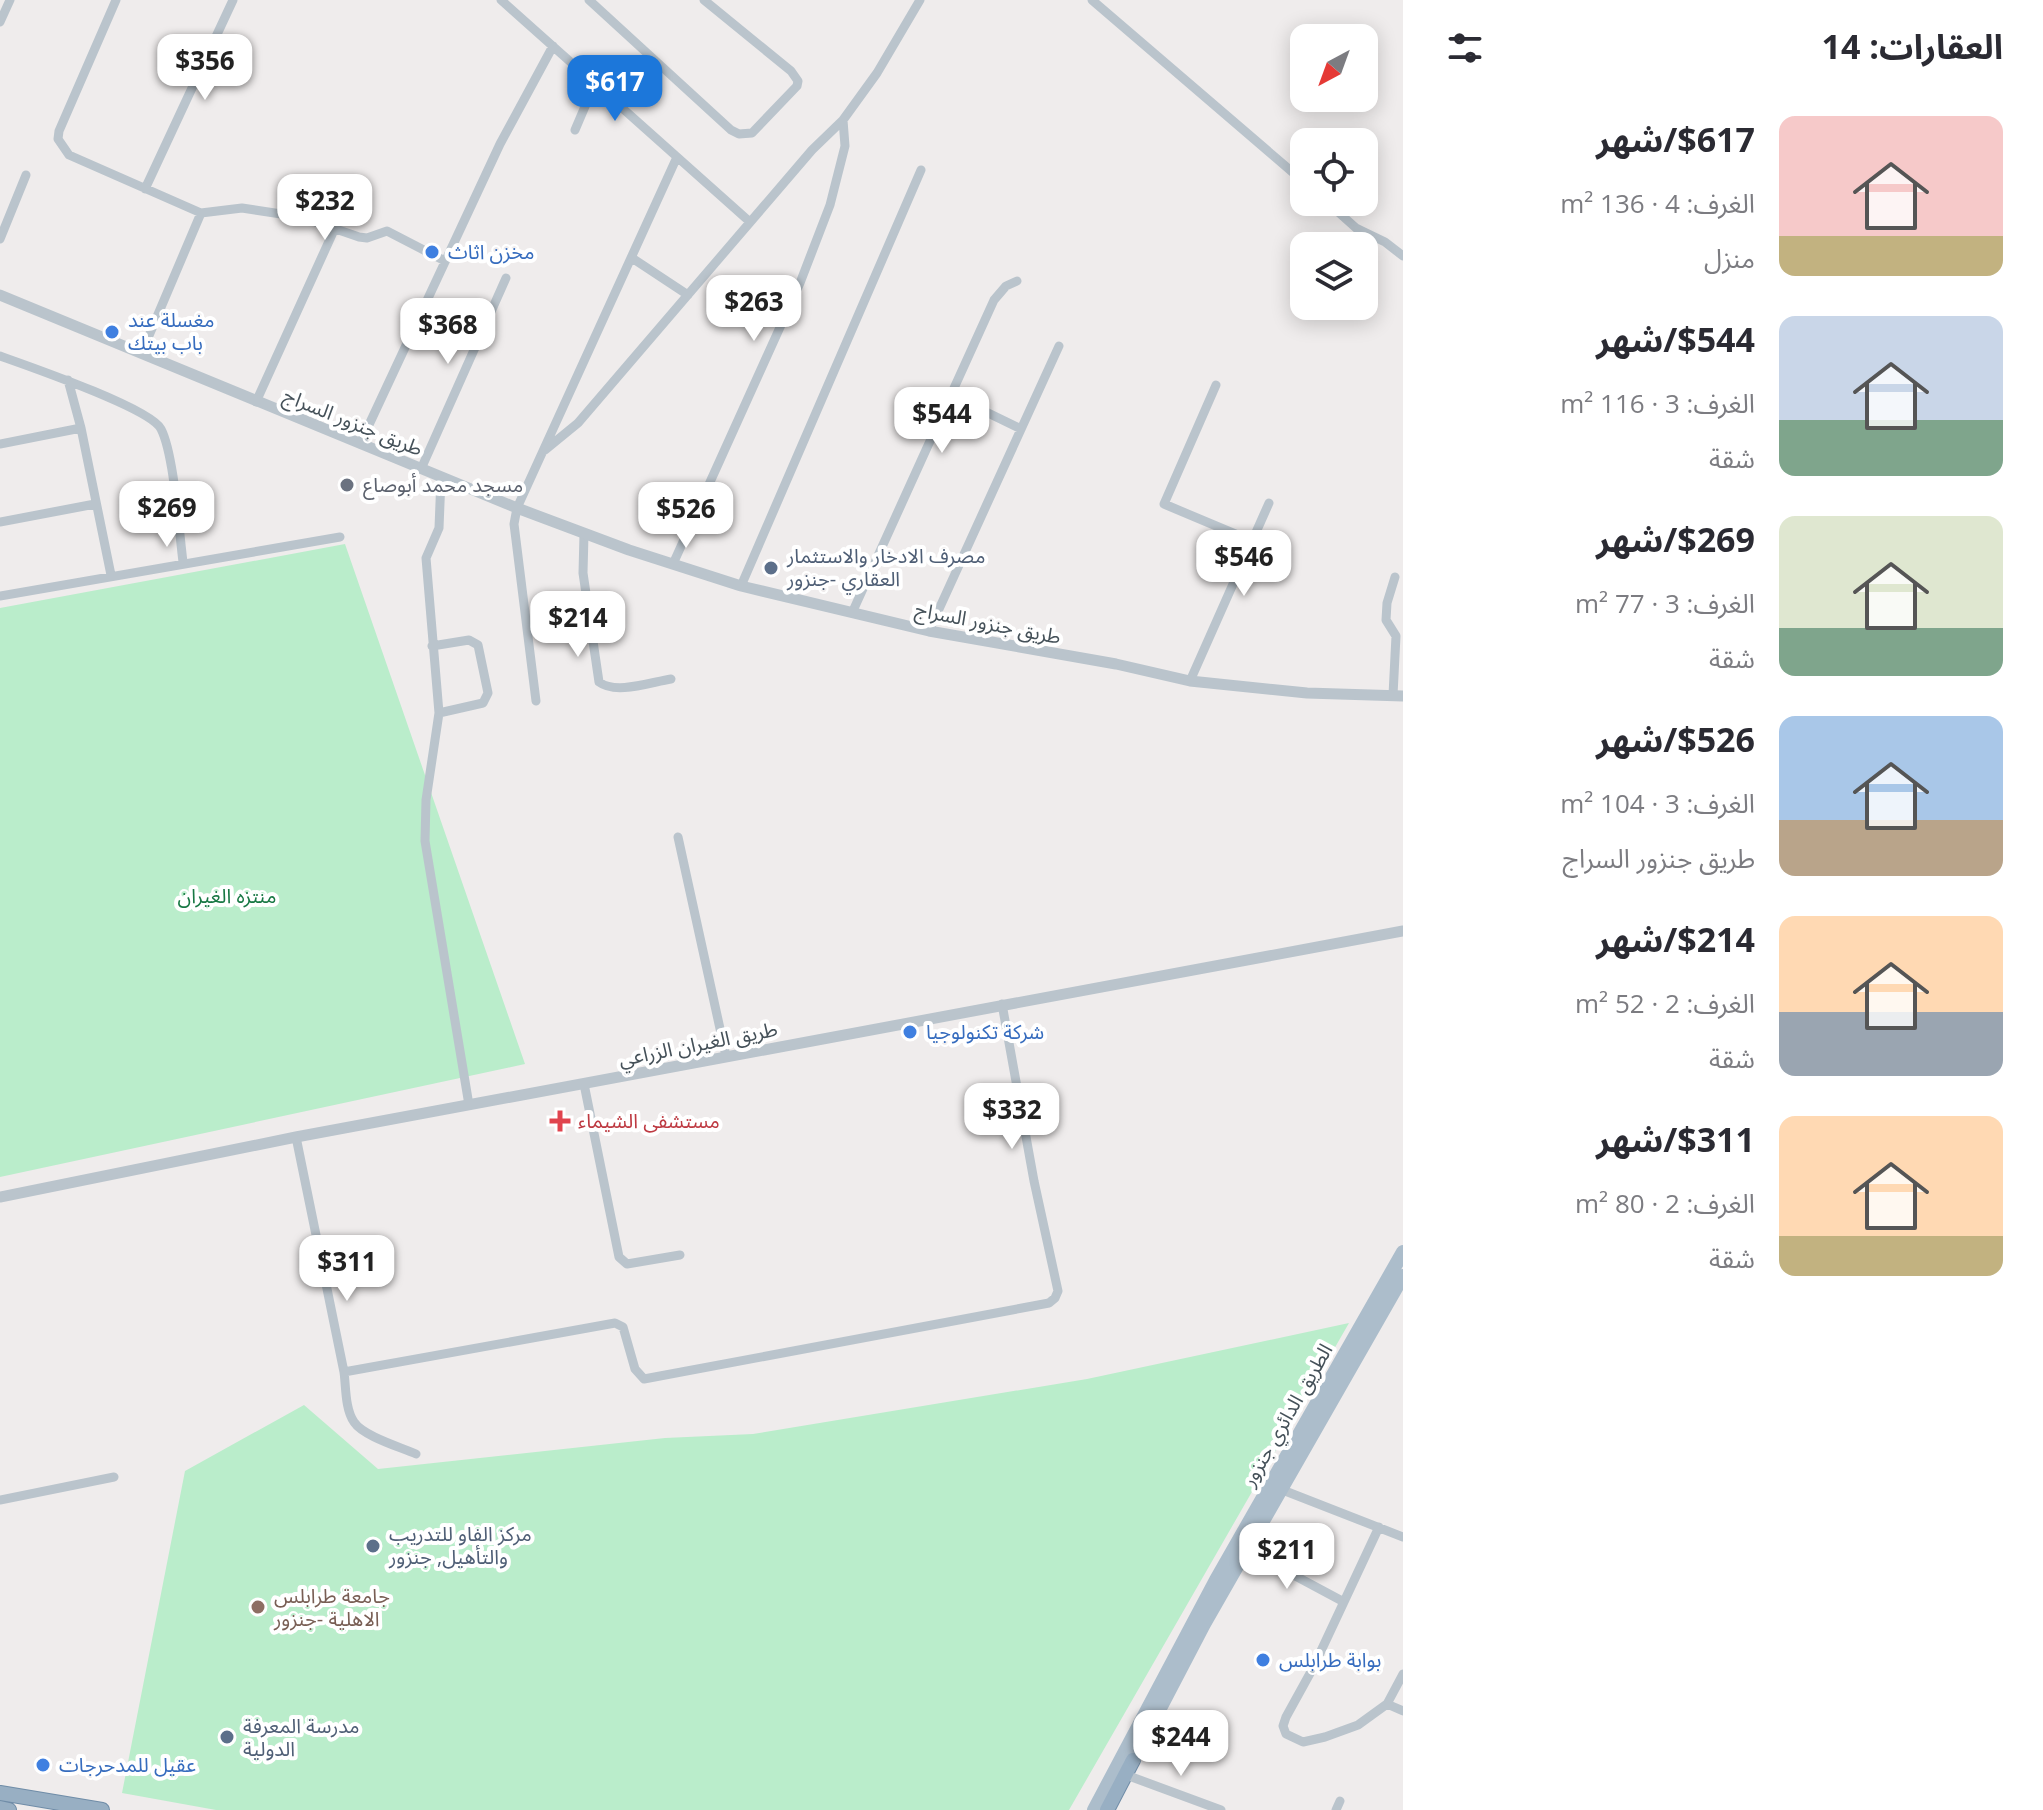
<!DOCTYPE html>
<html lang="ar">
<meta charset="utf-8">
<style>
body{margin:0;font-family:"Open Sans","Noto Sans Arabic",sans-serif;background:#f7f7f7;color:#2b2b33;direction:rtl;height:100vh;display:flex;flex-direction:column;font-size:30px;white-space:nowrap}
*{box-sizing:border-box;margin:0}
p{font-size:26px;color:#7c7c81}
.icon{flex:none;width:44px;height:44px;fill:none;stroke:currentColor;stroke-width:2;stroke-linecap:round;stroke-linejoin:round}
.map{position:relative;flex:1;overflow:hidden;direction:ltr}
.side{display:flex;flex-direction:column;background:#fff;width:640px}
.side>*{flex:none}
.needle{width:52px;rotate:221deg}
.tools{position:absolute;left:1290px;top:24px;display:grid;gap:16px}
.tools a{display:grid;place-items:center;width:88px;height:88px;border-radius:16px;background:#fff;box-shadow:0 4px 20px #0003;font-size:40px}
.price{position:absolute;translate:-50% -68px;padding:0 18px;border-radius:16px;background:#fff;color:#222;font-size:26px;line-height:52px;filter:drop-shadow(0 2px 4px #0008)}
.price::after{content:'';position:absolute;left:50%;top:48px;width:24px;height:18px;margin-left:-12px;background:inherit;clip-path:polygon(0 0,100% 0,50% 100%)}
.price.on{background:#1c77da;color:#fff}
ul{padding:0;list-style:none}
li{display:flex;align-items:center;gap:24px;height:200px;padding:0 40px}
li span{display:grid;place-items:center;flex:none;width:224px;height:160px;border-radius:16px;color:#555}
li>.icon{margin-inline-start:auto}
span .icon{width:96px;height:96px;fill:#fffc;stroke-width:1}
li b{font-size:34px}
h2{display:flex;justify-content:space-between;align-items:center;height:96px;padding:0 40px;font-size:34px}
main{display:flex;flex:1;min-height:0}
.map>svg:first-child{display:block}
.green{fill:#baedcb}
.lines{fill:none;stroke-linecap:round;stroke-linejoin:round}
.trunk-casing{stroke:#6f8ca7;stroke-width:16}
.minor{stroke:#bac4cc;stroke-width:9}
.tertiary{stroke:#bac4cc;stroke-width:11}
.primary{stroke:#acbdcb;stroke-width:14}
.trunk{stroke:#98afc3;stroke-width:14}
.shop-dot{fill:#3f7fe0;stroke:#fff;stroke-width:3}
.worship-dot{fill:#6b7280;stroke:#fff;stroke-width:3}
.service-dot{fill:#5c6f8a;stroke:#fff;stroke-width:3}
.health-dot{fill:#e0444e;stroke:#fff;stroke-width:3}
.education-dot{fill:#8d6e63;stroke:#fff;stroke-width:3}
.labels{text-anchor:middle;stroke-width:8;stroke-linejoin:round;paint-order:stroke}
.shop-label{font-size:20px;fill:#366cbe;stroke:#fff;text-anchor:start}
.street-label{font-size:20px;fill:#455159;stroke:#fff}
.worship-label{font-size:20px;fill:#5b616d;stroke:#fff;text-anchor:start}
.service-label{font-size:20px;fill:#4e5e75;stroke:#fff;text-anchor:start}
.park-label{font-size:20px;fill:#187844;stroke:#fff}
.health-label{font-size:20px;fill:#be3a42;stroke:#fff;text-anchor:start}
.education-label{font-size:20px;fill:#785e54;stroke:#fff;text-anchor:start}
</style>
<main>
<section class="side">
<h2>العقارات: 14<svg class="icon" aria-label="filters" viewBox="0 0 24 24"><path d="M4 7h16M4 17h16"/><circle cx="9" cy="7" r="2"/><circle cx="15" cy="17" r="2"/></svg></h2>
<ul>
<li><span style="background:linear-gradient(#f6c9c9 75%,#c2b280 0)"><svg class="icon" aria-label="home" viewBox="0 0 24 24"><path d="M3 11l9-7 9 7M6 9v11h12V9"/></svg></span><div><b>$617/شهر</b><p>الغرف: 4 · 136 m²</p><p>منزل</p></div></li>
<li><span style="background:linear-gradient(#c9d6e8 65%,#7fa58c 0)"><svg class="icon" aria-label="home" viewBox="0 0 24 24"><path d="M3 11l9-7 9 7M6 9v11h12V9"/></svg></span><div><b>$544/شهر</b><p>الغرف: 3 · 116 m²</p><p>شقة</p></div></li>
<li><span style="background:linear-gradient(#dfe7d0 70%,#7fa58c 0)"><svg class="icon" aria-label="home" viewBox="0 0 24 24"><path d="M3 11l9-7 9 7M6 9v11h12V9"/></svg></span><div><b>$269/شهر</b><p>الغرف: 3 · 77 m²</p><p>شقة</p></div></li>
<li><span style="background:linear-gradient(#a9c7e8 65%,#b9a48a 0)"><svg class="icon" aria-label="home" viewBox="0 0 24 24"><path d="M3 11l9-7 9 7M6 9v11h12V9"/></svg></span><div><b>$526/شهر</b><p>الغرف: 3 · 104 m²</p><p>طريق جنزور السراج</p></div></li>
<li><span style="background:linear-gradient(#ffd9b3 60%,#9aa5b1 0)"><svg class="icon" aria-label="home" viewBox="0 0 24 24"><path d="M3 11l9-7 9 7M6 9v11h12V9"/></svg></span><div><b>$214/شهر</b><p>الغرف: 2 · 52 m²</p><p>شقة</p></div></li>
<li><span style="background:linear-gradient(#ffd9b3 75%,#c2b280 0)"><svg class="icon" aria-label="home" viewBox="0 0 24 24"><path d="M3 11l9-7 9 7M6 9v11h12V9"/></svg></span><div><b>$311/شهر</b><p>الغرف: 2 · 80 m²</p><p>شقة</p></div></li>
</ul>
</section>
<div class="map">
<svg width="1403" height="1810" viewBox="0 0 1403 1810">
<rect width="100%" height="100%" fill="#efecec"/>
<path class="green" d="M345,544L525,1064L0,1177V608Z
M1349,1323L1069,1810H216L122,1793L185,1471L304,1405L378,1469L665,1438L753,1434L1087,1379Z"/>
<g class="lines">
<defs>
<path id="trunk" d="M0,1793L102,1810
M0,1808L9,1810
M1107,1810L1133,1760"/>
</defs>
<use href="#trunk" class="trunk-casing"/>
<path class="minor" d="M116,0L59,131L58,139L69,155L201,213L242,208L301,217L359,237L367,238L387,231L445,261
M501,0L750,222
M589,0L731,130L739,134L752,133L797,86L798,81L791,71L704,0
M1092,0L1304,182
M0,22L10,0
M575,130L595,83
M145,189L233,0
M1327,202L1356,228L1385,242L1403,256
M0,239L26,175
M632,258L688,295
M142,352L201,213
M0,356C28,366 150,408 161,429C174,454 179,531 183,562
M68,380L81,428L111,575
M1216,385L1164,504L1252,541
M951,395L1021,429
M256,402L335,228
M0,444L81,428
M360,444L500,144L553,46
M545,450L578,423L812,150L843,120L877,73L920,0
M421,469L506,278
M441,478L439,528L426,558L439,713L426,800L425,841L469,1105
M0,522L95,504
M584,534L583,573L599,682C616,695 651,682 671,679
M673,564L800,283L830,205L845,146L843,120
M741,586L921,170
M0,596L340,537
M852,613L994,300L1006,286L1017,281
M929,631L1059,346
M432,646L469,640L478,645L488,693L483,703L439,713
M1190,681L1269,503
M1393,695L1396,636L1386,620L1387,603L1395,577
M536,701L514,524L517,508L677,157
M678,837L726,1056
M584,1084L619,1257L627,1264L680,1255
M296,1137L344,1372C346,1387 345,1409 354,1422C363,1436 400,1447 416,1454
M344,1372L615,1323L623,1327L635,1369L644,1379L1049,1303L1055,1298L1058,1291L1034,1181L1002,1004
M1280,1489L1403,1537
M0,1500L114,1477
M1379,1527L1313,1668L1286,1717L1283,1726L1286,1734L1303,1742L1325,1737L1358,1725L1387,1704L1403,1674
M1247,1550L1344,1602
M1387,1704L1403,1711
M1129,1776L1221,1810
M1336,1810L1340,1801"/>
<path class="tertiary" d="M0,295L517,508L629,550L741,586L929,631L1116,664L1190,681L1307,693L1403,696
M0,1197L296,1137L1403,931"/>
<path class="primary" d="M1133,1760L1204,1624L1403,1276
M1094,1810L1216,1580L1403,1252"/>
<use href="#trunk" class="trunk"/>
</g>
<g class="shop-dot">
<circle cx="432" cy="252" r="8"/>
<circle cx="112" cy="332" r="8"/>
<circle cx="910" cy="1032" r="8"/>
<circle cx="1263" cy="1660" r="8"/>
<circle cx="43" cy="1765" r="8"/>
</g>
<circle class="worship-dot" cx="347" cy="485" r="8"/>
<g class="service-dot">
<circle cx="771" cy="568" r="8"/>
<circle cx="373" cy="1546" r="8"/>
<circle cx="227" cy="1737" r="8"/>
</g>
<path class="health-dot" d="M556 1109h8v8h8v8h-8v8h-8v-8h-8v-8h8z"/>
<circle class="education-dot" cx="258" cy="1607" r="8"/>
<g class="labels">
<g class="shop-label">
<text x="448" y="259">مخزن اثاث</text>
<text x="128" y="327">مغسلة عند<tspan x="128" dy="23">باب بيتك</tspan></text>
<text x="926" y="1039">شركة تكنولوجيا</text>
<text x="1279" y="1667">بوابة طرابلس</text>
<text x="59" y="1772">عقيل للمدحرجات</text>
</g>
<g class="street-label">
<text transform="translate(353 422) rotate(22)" y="7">طريق جنزور السراج</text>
<text transform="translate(988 623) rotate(11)" y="7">طريق جنزور السراج</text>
<text transform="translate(698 1044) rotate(-11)" y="7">طريق الغيران الزراعي</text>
<text transform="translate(1287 1415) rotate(-60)" y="7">الطريق الدائري جنزور</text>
</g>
<g class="worship-label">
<text x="363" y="492">مسجد محمد أبوصاع</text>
</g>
<g class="service-label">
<text x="787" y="563">مصرف الادخار والاستثمار<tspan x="787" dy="23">العقاري -جنزور</tspan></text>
<text x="389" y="1541">مركز الفاو للتدريب<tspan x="389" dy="23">والتأهيل, جنزور</tspan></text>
<text x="243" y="1733">مدرسة المعرفة<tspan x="243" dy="23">الدولية</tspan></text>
</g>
<g class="park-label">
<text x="227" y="903">منتزه الغيران</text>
</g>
<g class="health-label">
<text x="578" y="1128">مستشفى الشيماء</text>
</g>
<g class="education-label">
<text x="274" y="1603">جامعة طرابلس<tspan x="274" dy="23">الاهلية -جنزور</tspan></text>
</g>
</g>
</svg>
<div class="tools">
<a><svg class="needle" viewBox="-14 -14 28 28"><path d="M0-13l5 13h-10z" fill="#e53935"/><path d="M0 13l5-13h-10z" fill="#7c7c81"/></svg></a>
<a><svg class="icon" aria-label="locate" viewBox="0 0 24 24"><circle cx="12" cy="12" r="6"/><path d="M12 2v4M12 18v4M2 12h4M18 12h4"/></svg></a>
<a><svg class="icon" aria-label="layers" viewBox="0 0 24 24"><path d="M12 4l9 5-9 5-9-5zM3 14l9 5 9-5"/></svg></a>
</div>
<b class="price" style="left:205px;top:102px">$356</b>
<b class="price on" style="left:615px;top:123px">$617</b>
<b class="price" style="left:325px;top:242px">$232</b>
<b class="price" style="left:754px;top:343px">$263</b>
<b class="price" style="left:448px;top:366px">$368</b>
<b class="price" style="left:942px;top:455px">$544</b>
<b class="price" style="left:167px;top:549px">$269</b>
<b class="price" style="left:686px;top:550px">$526</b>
<b class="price" style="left:1244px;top:598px">$546</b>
<b class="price" style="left:578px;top:659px">$214</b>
<b class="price" style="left:1012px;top:1151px">$332</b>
<b class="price" style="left:347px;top:1303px">$311</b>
<b class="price" style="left:1287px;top:1591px">$211</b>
<b class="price" style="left:1181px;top:1778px">$244</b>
</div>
</main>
